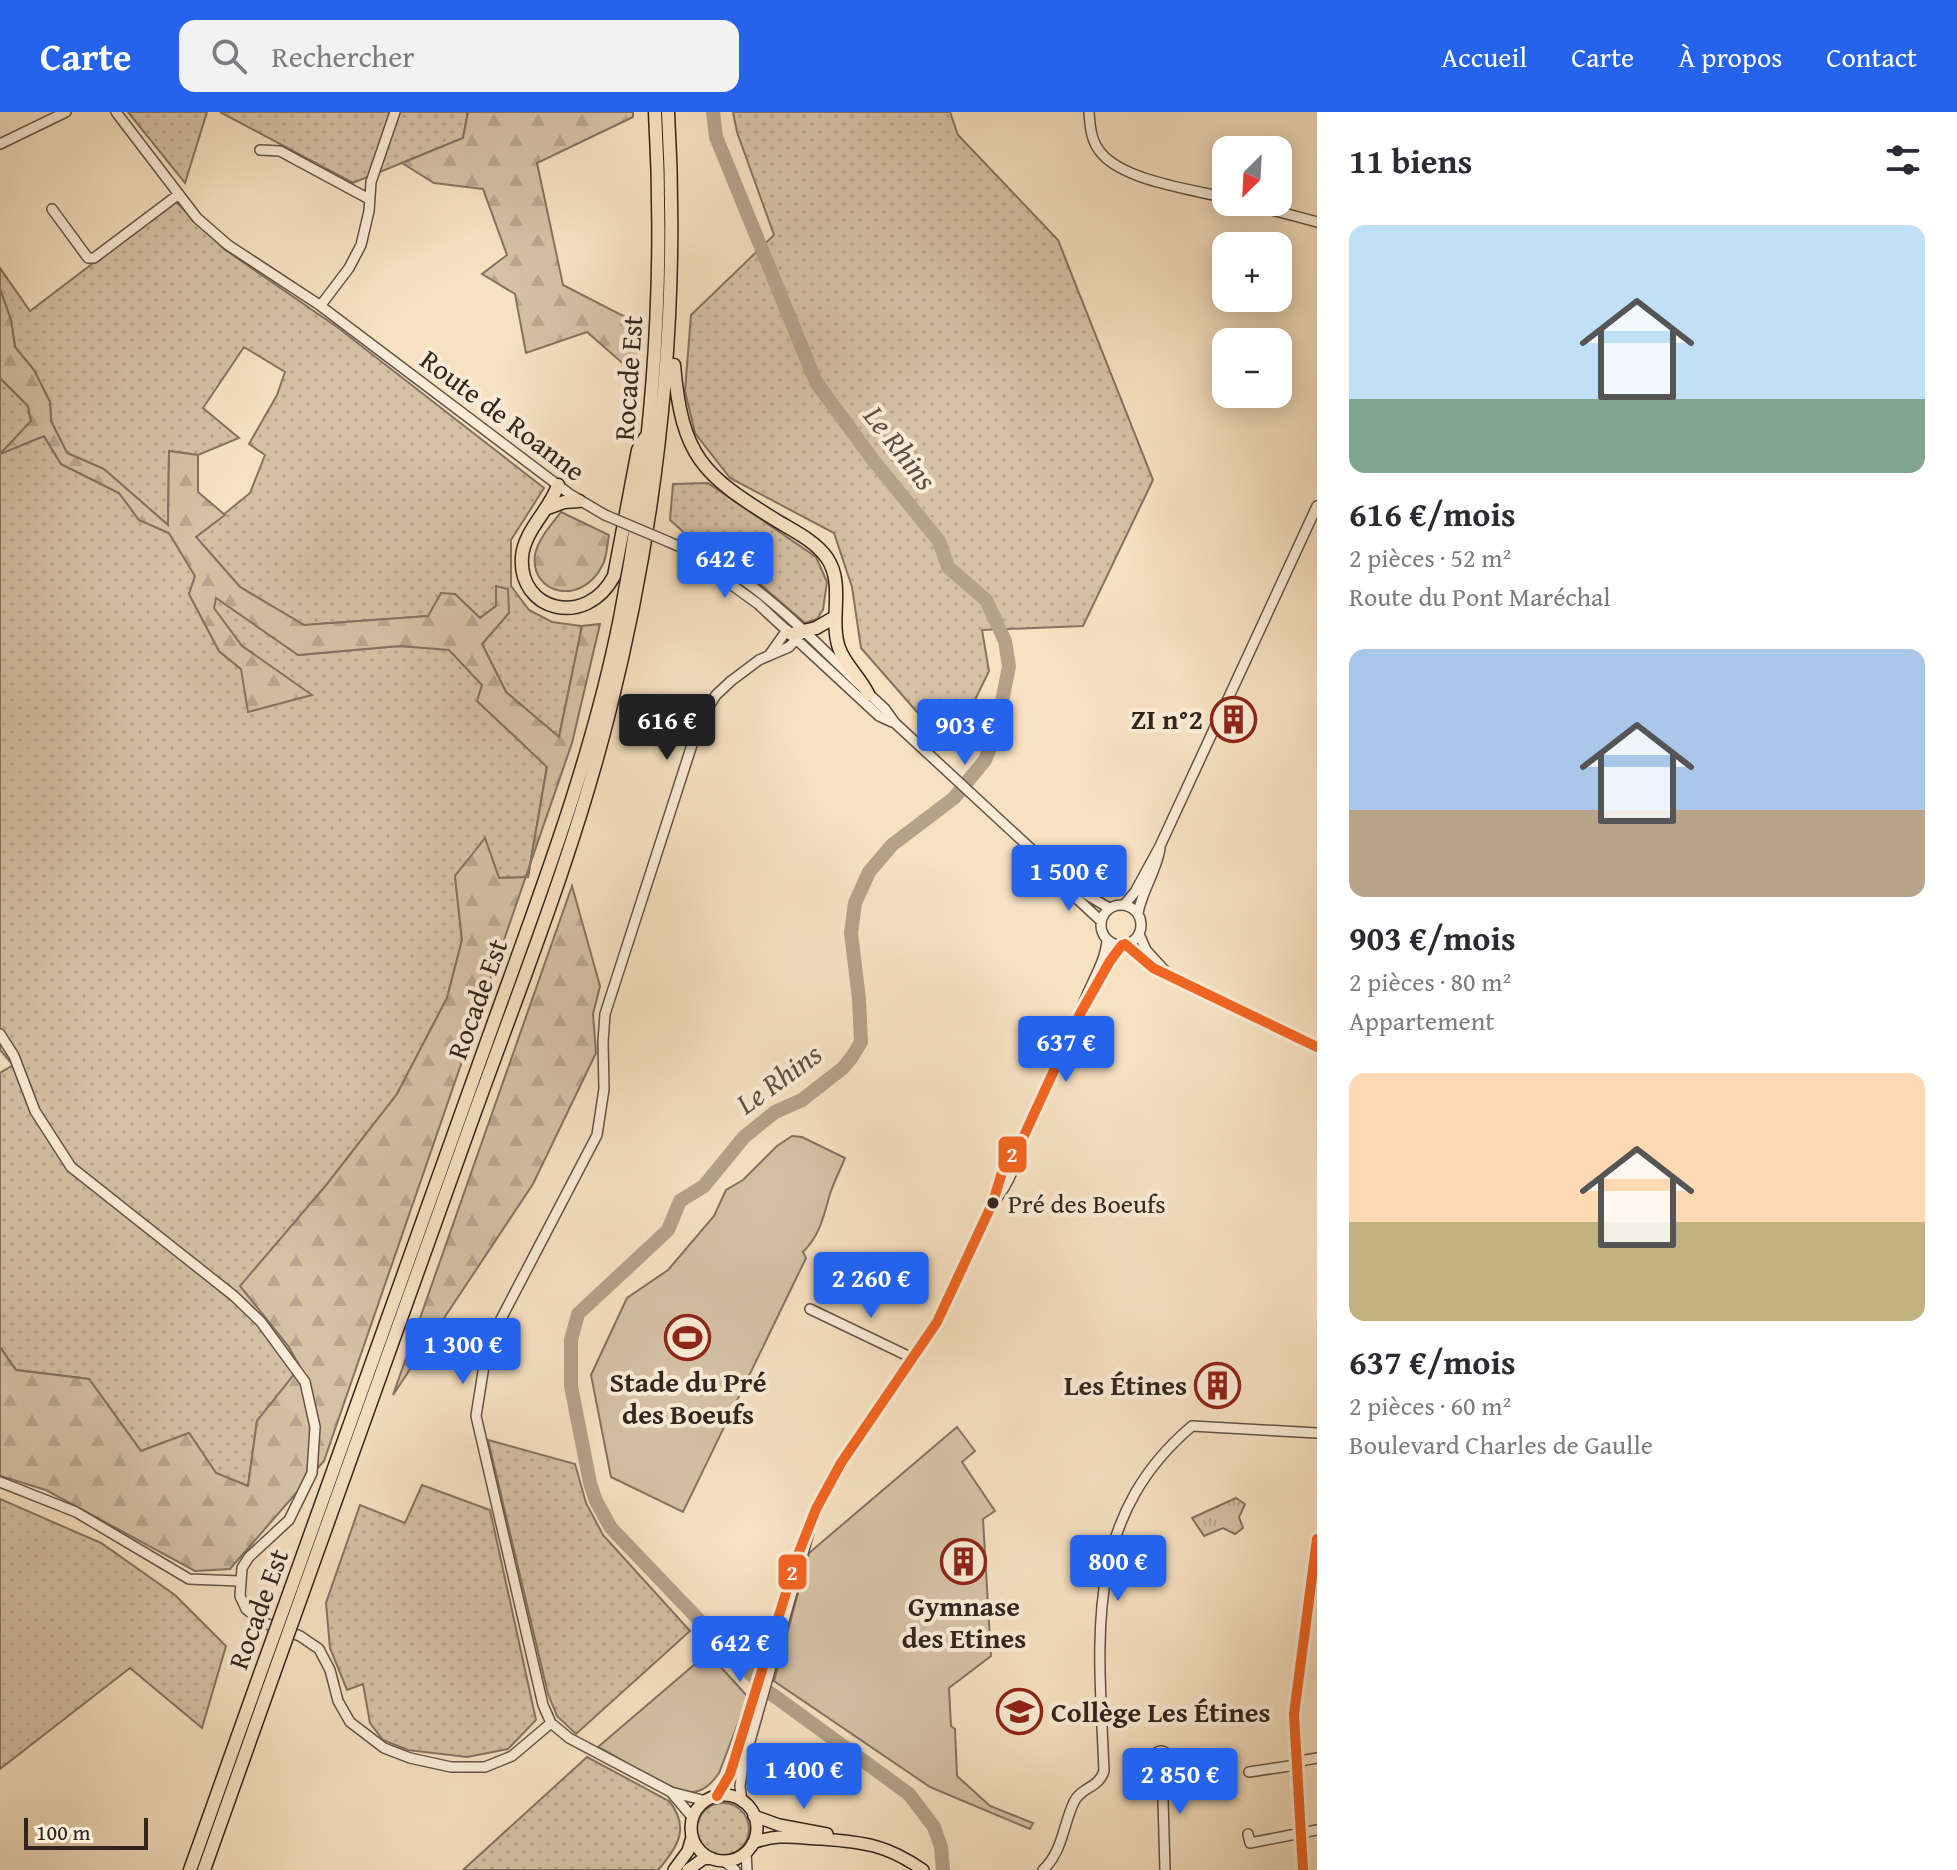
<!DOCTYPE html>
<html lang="fr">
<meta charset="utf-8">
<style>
body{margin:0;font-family:"Gentium Book Plus",serif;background:#f2f2f3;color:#2b2b33;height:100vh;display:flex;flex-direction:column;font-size:30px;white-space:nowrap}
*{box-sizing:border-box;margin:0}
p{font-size:26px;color:#7c7c81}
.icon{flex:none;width:44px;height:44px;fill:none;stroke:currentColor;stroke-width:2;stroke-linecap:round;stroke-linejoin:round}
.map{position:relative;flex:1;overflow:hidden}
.side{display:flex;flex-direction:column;background:#fff;width:640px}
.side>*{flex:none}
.needle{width:52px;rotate:204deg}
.controls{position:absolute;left:1212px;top:24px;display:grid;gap:16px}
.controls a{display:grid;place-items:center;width:80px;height:80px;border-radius:16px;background:#fff;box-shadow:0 4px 20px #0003;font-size:40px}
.scale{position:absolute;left:24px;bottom:20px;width:124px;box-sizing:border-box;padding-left:8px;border:4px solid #33241e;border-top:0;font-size:22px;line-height:28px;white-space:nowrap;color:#33241e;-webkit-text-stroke:6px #faecd7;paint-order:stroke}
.price{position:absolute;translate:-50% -68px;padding:0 18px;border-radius:8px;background:#2563eb;color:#fff;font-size:26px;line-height:52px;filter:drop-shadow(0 2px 4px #0008)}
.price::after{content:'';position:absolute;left:50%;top:48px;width:24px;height:18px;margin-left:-12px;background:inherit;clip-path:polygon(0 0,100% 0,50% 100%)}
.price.current{background:#222;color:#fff}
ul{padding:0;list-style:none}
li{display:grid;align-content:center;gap:16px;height:424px;padding:0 32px}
li span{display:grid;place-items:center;height:248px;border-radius:16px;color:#555}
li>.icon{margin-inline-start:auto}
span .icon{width:144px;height:144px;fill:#fffc;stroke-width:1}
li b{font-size:34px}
h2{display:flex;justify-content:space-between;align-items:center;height:96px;padding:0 32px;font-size:34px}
header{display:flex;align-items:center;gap:48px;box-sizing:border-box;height:112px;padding:0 40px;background:#2563eb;color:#fff}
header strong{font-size:38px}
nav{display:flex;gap:44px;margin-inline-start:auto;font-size:28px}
.search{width:560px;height:72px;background:#f2f2f3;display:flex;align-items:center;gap:20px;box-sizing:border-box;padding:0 28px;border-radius:16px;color:#7c7c81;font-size:30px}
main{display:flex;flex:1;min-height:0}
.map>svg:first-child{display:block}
.grass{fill:url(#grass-dots);stroke:#847262;stroke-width:2}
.forest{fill:url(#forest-firs);stroke:#847262;stroke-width:2}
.park{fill:url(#park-tufts);stroke:#847262;stroke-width:2}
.pitch{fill:#d6c1a5;stroke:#847262;stroke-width:2}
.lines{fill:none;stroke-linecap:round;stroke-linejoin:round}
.river{stroke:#b4a18a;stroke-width:14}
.minor-casing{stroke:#645347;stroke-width:12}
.major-casing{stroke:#33241e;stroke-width:14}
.highway-casing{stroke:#33241e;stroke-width:15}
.minor{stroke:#faecd7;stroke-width:9}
.major{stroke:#f7e1c1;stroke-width:11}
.highway{stroke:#f7e1c1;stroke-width:12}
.minor-bridge-casing{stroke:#645347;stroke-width:12;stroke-linecap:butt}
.highway-bridge-casing{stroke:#33241e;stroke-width:15;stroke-linecap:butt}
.minor-bridge{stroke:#faecd7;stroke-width:9}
.highway-bridge{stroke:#f7e1c1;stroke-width:12}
.bus-1-casing{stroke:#faecd7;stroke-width:16}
.bus-1{stroke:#f26522;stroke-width:10}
.bus-dot{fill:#33241e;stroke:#faecd7;stroke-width:3}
.labels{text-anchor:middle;stroke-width:8;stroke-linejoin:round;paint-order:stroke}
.bus-label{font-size:26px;fill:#33241e;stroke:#faecd7;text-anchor:start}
.street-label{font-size:28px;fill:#33241e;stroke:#faecd7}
.poi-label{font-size:28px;font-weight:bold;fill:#33241e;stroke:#faecd7;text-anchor:end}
.water-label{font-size:30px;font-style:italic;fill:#605044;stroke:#faecd7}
.line-badge{stroke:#faecd7;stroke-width:3}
.badge-label{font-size:22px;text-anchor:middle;font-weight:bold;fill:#fff}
</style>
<header>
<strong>Carte</strong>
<div class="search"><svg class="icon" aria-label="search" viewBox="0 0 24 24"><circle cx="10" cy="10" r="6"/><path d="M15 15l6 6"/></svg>Rechercher</div>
<nav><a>Accueil</a><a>Carte</a><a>À propos</a><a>Contact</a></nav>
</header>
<main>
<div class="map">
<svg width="1317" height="1758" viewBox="0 0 1317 1758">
<defs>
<pattern id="grass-dots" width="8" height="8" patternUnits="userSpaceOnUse" patternTransform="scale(2)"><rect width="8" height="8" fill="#d6c1a5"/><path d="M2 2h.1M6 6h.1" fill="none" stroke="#b8a68e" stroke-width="1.8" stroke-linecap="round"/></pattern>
<pattern id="forest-firs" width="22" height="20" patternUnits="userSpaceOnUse" patternTransform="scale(2)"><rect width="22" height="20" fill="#d6c1a5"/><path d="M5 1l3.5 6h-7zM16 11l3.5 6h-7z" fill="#b8a68e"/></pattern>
<pattern id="park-tufts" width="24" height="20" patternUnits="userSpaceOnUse" patternTransform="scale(2)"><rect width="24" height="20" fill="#d6c1a5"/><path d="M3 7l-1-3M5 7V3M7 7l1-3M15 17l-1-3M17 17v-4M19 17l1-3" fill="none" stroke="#b8a68e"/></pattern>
</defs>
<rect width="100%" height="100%" fill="#f7e1c1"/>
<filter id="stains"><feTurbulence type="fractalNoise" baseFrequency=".0025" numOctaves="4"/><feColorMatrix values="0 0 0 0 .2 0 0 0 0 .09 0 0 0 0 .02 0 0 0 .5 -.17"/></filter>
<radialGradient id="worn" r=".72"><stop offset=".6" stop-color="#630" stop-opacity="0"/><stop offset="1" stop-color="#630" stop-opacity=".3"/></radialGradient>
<path class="grass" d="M128,0H207L185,71Z
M220,0H468L463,26L353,71Z
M733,0H950L958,23L1058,128L1153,368L1083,514L982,518L989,559L953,633L917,600L861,536L852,475L834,421L730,366L695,321L685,279L691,203L774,123L737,20Z
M175,89L224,137L337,215L544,376L511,428V474L529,498L552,510L582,514L559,625L506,580L482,532L509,501L496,494L480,506L455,482L428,504L304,513L240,475L196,425L250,381L265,343L249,332L277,283L285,260L244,235L203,296L239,326L198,343L169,339L168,413L104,357L67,341L51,309L50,290L34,258L15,235L11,208L0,177V156L30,199Z
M0,266L28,294L31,309L2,341L44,324L61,352L119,381L139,408L169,421L195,464L189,482L219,539L241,557L311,583L242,534L213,496L216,485L299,543L399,534L449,537L482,573L478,589L547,654L528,765L499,766L485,727L455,764L462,828L447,886L397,982L327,1072L289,1235L300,1255L257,1309L248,1374L216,1361L189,1321L141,1339L89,1267L16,1258L0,1235V961L13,953L0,938Z
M708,371L816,445L827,470L823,498L817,507L805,511L746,460L698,433L670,408L673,372Z
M488,1328L575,1352L586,1391L603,1423L690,1519L576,1622L557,1604L548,1582Z
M422,1373L490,1398L536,1608L508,1637L467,1645L408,1638L383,1628L370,1611L363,1572L347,1578L330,1536L326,1491L360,1393L405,1411Z
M0,1387L101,1431L175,1483L226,1534L202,1616L130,1556L0,1657Z
M587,1645L669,1689C691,1716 677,1736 658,1758H463Z
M697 1717a26 26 0 1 1 52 0a26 26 0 1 1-52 0Z"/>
<path class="forest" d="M468,0H633V5L537,51L563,173L639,212L636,263L587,220L526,241L515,182L482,162L507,143L483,77L434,71L402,51L463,26Z
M0,177L11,208L15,235L34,258L50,290L51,309L67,341L104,357L168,413L169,339L198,343V380L225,403L196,425L240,475L304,513L428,504L441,481L455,482L480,506L496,494V474L508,477L509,501L482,532L506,580L559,625L582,514L600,512L572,631L324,1349L230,1457L195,1459L46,1378L0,1364V1235L16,1258L89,1267L141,1339L189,1321L216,1361L248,1374L257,1309L300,1255L289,1235L240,1174L327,1072L397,982L447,886L462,828L455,764L485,726L499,766L528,765L547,655L477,589L482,573L449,538L399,534L298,543L216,486L214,496L242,534L312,583L248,600L241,557L219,539L189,482L195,464L169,421L139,408L119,381L61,352L44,324L0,342L31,309L28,294L0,266Z
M561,400L609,423C607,433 607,446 602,454C582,494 530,483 535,443C538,427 551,413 561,400Z
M572,774L600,874L593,902L596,941L533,1072L393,1283Z"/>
<path class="park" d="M1236,1386L1245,1392L1239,1405L1243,1416L1235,1422L1223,1416L1204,1424L1192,1406Z"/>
<path class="pitch" d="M792,1024L802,1025L845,1046C840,1058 834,1070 830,1082C823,1106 820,1123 803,1140L806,1146L683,1400L611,1365L591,1263L627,1186L668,1158L714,1104L726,1078L743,1068L777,1034Z
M957,1315L975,1339L962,1350L995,1399L983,1407L991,1544L949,1576L951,1614L955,1617L957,1664L990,1694L1033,1711L1030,1717L930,1675L774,1569L809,1441Z
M708,1541L748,1585L719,1661C712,1671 703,1681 689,1680C666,1677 620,1646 598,1635Z"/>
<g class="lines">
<path class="river" d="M713,0L716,25L816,270L873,348L939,429L948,455L986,488L1005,529L1009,554L996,621L985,648L954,686L892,733L869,760L855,791L851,821L859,887L861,930L852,945L843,956L802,988L775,1000L744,1025L704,1074L680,1089L668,1118L578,1202L571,1228V1274L590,1371L596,1389L611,1416L766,1578L909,1682L934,1715L941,1735L943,1758"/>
<defs>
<path id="minor" d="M116,0L197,106L228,133L318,192L571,383L605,403
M1089,0C1090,15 1091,30 1102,42C1126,69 1191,77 1226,86
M0,32L66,0
M260,38L280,39L369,87
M1242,90L1317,110
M52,97L88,146H94L179,82
M321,193L349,156L361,133L369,99L371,70L395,0
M669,430C688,439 708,444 726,456C785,494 834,550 885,597L895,611L1069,772L1109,796
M685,439L758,492L879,604L892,610
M770,542L787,518
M1069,772L1073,783L1101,809
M1101 813a20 20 0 1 1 40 0a20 20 0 1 1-40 0Z
M1124,793L1135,780L1160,734L1317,394
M1138,801C1142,779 1156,760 1160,737
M1139,822L1146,838L1167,861
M1125,832L1153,856L1317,935
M1082,899C1099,879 1104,852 1122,833
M0,922L14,944L35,999L71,1055L234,1184L261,1210L305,1270L315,1315L312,1361L289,1408L249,1445L242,1456L240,1484L246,1497L262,1510L300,1524L319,1537L330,1558L338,1589L350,1610L384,1636L410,1646L451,1655H485L512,1644L551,1611
M993,1090C1009,1074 1017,1050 1022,1028L1080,902C1086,877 1106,853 1107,827
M810,1197L906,1243L912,1248
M0,1370L76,1400L189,1467L239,1469
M1154 1646a7 7 0 1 1 14 0a7 7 0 1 1-14 0Z
M1295,1650L1317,1646
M1162,1653L1165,1758
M1249,1660L1296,1653
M671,1680L693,1706
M717,1684L730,1662L797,1445L816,1397L841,1351L937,1210L993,1090C996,1068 1007,1045 1022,1028
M706,1689L671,1680L569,1626L551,1611L543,1593L476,1304L486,1241L501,1207L597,1023L604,977L603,930L605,902L700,608L716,583L731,569L759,548L789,535L803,520
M742,1690L740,1674L743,1654L809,1420
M1248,1722L1250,1731L1317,1718
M746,1740L747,1758
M724,1749L735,1758
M1043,1758C1063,1739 1063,1713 1074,1690C1081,1675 1099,1676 1104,1659C1099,1529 1081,1408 1192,1314L1317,1321
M1303,1758L1294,1602L1317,1427"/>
<path id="major" d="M691 1716a33 33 0 1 1 66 0a33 33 0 1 1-66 0Z
M754,1704L779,1713L827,1722
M753,1731C778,1721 796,1726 822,1727C864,1730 887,1733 923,1758
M674,1758L688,1739L692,1725
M688,1758L703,1747L711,1746"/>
<path id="highway" d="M674,253C682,345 702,363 779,410C796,420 816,430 827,446C845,472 829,507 839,536C845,553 860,565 868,582
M558,373C550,398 524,418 522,445C518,499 586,517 614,464L638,338L645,326
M548,396L564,390L579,389
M791,522L816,516L835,505
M291,1476C356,1294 421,1113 486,932C536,792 591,652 620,506C653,339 665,170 655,0
M303,1480C360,1320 418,1160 475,1000C523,867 576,735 610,597C659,401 680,202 668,0
M190,1758L261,1559
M204,1758L273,1564"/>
</defs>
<use href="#minor" class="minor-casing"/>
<use href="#major" class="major-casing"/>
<use href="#highway" class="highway-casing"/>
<use href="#minor" class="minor"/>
<use href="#major" class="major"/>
<use href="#highway" class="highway"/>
<defs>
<path id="minor-bridge" d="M605,403L669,430"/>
<path id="highway-bridge" d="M261,1559L291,1476
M273,1564L303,1480"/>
</defs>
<use href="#minor-bridge" class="minor-bridge-casing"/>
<use href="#highway-bridge" class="highway-bridge-casing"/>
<use href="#minor-bridge" class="minor-bridge"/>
<use href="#highway-bridge" class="highway-bridge"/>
<defs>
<path id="bus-1" d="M1125,832L1153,856L1317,935
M717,1684L730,1662L797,1445L816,1397L841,1351L937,1210L993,1090L1003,1057L1022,1028L1080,902L1110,849L1122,833
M1303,1758L1294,1602L1317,1427"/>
</defs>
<use href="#bus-1" class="bus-1-casing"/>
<use href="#bus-1" class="bus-1"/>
</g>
<defs>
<symbol id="building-ring" viewBox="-11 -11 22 22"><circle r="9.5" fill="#faecd7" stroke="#8f2418" stroke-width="1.5"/><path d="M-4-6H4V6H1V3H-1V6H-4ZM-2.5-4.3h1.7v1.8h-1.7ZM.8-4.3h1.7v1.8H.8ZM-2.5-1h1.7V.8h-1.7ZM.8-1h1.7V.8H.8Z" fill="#8f2418"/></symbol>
<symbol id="stadium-ring" viewBox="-11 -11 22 22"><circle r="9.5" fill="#faecd7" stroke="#8f2418" stroke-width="1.5"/><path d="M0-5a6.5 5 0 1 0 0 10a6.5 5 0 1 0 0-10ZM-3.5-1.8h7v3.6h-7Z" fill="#8f2418"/></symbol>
<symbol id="school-ring" viewBox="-11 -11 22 22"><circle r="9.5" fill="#faecd7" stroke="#8f2418" stroke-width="1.5"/><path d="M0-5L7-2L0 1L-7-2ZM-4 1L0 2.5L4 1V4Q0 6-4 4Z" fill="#8f2418"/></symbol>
</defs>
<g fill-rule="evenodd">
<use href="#building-ring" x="1208" y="582" width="51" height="51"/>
<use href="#stadium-ring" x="662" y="1200" width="51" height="51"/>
<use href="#building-ring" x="1192" y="1248" width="51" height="51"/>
<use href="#building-ring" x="938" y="1424" width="51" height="51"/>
<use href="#school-ring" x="994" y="1574" width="51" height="51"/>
</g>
<circle class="bus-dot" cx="993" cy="1091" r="7"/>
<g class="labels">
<g class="bus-label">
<text x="1008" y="1101">Pré des Boeufs</text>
</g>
<g class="street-label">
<text transform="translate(628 266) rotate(-86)" y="10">Rocade Est</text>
<text transform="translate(503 303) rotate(37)" y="10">Route de Roanne</text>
<text transform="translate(477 887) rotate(-70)" y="10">Rocade Est</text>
<text transform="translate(258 1497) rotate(-70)" y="10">Rocade Est</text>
</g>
<g class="poi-label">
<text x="1203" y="617">ZI n°2</text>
<text x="688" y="1280" text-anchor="middle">Stade du Pré<tspan x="688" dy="32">des Boeufs</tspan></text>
<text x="1187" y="1283">Les Étines</text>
<text x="964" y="1504" text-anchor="middle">Gymnase<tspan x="964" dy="32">des Etines</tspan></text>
<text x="1051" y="1610" text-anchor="start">Collège Les Étines</text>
</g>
<g class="water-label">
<text transform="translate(900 336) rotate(52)" y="10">Le Rhins</text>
<text transform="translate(779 967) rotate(-36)" y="10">Le Rhins</text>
</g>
</g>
<g class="line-badge">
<rect x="997" y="1023" width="31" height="39" rx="8" fill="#f26522"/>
<rect x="777" y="1441" width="31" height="38" rx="8" fill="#f26522"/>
</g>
<g class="badge-label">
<text x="1012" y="1050">2</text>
<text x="792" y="1468">2</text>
</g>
<rect width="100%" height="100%" filter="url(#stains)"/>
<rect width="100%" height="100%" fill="url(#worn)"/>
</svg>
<div class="controls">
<a><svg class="needle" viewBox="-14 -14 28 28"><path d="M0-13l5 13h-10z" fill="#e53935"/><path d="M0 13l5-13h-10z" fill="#7c7c81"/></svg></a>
<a>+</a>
<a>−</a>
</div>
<div class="scale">100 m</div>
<b class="price" style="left:725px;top:488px">642 €</b>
<b class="price current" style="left:667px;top:650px">616 €</b>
<b class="price" style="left:965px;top:655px">903 €</b>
<b class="price" style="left:1069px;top:801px">1 500 €</b>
<b class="price" style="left:1066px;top:972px">637 €</b>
<b class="price" style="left:871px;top:1208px">2 260 €</b>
<b class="price" style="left:463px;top:1274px">1 300 €</b>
<b class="price" style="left:1118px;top:1491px">800 €</b>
<b class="price" style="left:740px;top:1572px">642 €</b>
<b class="price" style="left:804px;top:1699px">1 400 €</b>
<b class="price" style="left:1180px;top:1704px">2 850 €</b>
</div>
<section class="side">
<h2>11 biens<svg class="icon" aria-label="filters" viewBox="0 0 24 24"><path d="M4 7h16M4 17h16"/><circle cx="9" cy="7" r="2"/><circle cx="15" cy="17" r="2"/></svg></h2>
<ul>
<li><span style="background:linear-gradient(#bfe0f5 70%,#7fa58c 0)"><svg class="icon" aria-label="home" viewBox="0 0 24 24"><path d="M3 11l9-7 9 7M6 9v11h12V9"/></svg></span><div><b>616 €/mois</b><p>2 pièces · 52 m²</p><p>Route du Pont Maréchal</p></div></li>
<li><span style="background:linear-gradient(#a9c7e8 65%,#b9a48a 0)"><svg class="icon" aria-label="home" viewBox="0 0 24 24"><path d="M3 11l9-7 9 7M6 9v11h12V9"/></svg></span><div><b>903 €/mois</b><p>2 pièces · 80 m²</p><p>Appartement</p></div></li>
<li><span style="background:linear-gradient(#ffd9b3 60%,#c2b280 0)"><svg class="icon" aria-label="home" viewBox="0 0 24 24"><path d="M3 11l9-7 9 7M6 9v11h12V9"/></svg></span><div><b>637 €/mois</b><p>2 pièces · 60 m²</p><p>Boulevard Charles de Gaulle</p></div></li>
</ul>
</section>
</main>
